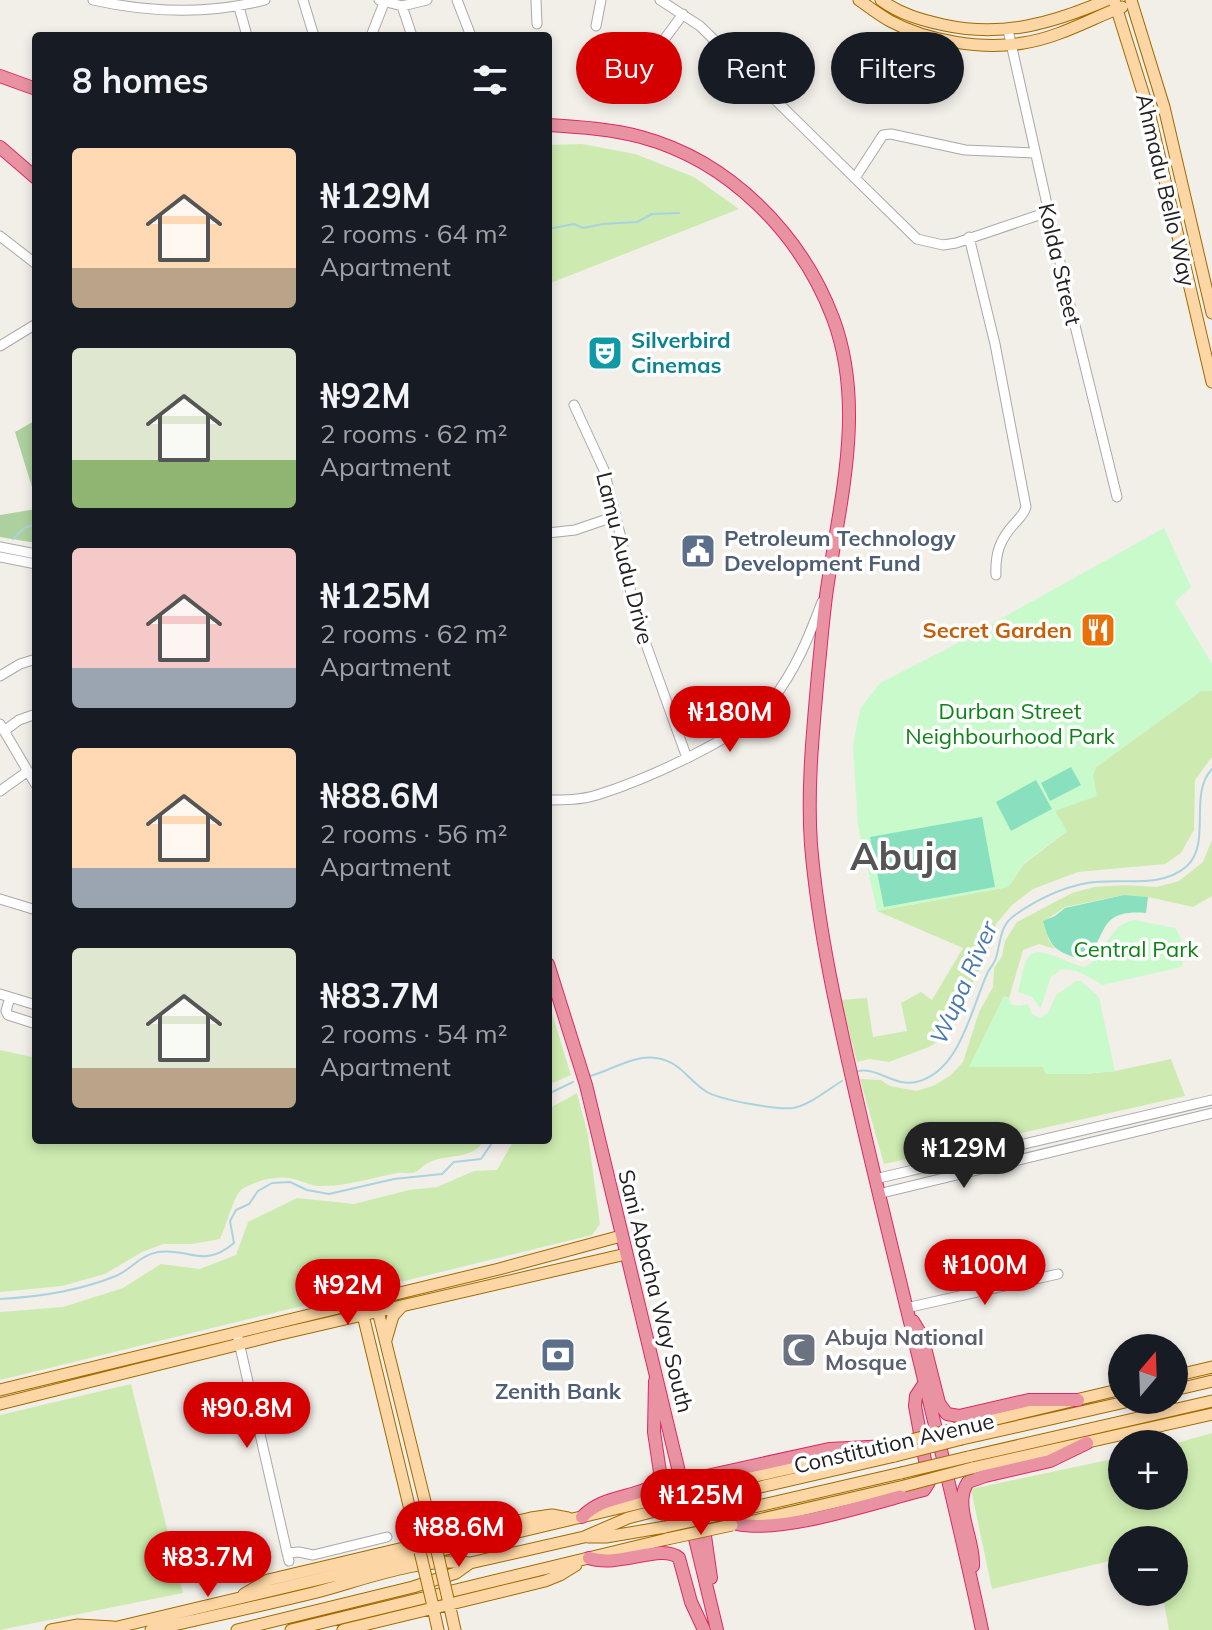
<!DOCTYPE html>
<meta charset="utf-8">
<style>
body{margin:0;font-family:Mulish,sans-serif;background:#242831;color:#f1f3f6;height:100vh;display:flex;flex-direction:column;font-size:30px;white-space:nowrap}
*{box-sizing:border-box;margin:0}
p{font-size:26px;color:#9ea1a6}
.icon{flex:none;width:44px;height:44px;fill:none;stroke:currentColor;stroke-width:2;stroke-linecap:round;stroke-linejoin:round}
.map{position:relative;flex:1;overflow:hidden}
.drawer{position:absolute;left:32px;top:32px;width:520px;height:1112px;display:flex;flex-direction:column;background:#171b24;border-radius:8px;box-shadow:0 4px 12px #0003}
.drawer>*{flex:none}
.hud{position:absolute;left:576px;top:32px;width:516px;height:72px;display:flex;gap:16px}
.needle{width:52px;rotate:19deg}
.fabs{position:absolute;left:1108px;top:1334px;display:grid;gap:16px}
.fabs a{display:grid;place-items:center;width:80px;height:80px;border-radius:50%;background:#171b24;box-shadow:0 4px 12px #0003;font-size:40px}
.price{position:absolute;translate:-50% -68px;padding:0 18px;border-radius:28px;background:#d40000;color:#fff;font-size:26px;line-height:52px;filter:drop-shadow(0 2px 4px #0008)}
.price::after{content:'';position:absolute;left:50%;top:48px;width:24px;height:18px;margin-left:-12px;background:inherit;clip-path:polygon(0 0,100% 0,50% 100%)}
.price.on{background:#222;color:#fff}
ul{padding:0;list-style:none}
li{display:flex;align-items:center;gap:24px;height:200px;padding:0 40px}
li span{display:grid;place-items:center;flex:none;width:224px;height:160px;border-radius:8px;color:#555}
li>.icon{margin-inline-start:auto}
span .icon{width:96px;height:96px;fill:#fffc;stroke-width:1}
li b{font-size:34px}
h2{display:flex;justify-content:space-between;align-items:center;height:96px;padding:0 40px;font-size:34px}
.chip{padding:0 28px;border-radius:36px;background:#171b24;box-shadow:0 4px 12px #0003;font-size:28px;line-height:72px}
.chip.on{background:#d40000;color:#fff}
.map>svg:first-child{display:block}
.grass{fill:#cdebb0}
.forest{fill:#add19e}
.park{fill:#c8facc}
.pitch{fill:#88e0be}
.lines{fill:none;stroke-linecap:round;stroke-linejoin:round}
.stream{stroke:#aad3df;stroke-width:2}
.minor-casing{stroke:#a9a9a9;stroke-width:11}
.major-casing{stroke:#a06b00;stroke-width:13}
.highway-casing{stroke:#dc2a67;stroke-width:14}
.minor{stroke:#fff;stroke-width:9}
.major{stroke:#fcd6a4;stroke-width:11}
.highway{stroke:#e892a2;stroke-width:12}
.major-bridge-casing{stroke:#a06b00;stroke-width:13;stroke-linecap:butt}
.major-bridge{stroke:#fcd6a4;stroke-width:11}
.labels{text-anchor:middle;stroke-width:7;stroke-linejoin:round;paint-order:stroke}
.street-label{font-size:22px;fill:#222;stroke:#fff}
.culture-label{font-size:22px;font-weight:bold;fill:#0d838f;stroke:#fff;text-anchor:start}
.service-label{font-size:22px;font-weight:bold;fill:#4e5e75;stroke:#fff;text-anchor:start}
.food-label{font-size:22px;font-weight:bold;fill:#c56008;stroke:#fff;text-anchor:end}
.park-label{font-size:22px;fill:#0c8416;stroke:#fff}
.worship-label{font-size:22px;font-weight:bold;fill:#5b616d;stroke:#fff;text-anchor:start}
.water-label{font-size:24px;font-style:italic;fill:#4a7aab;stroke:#fff}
.town-label{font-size:38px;font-weight:bold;fill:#555;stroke:#fff}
</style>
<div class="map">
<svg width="1212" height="1630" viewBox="0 0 1212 1630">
<rect width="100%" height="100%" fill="#f2efe9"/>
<path class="grass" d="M582,144L635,154L694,177L739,209L548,284V145Z
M1201,691H1212V757L1195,780L1194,830L1181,853L1165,864L1078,872L1033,889L1012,905L996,924L988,953L944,1038L929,1047L889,1062L869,1059L857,1062L841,1000L867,998L873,1037L907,1031L901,1003L921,992L932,1000L963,948L877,911L1008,887L1024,864L1066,832L1055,811L1093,775L1096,767Z
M1212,840V896L1193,907L1148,897L1124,895L1065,907L1044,921L1049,941L1055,949L1039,944L1023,950L1009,998L1004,996L970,1067H1043L1046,1074H1086L1115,1071L1171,1059L1185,1096L884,1164L860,1079L881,1080L890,1086L917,1091L935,1085L951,1075L963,1062L979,1012L993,987L994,968L1002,956L1005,941L1017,922L1072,893L1094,887L1125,885L1157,887L1179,881L1203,862Z
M548,1001L571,1075L548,1085Z
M0,1050L36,1058V1140H485C471,1161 450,1153 430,1162C424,1164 420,1170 415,1172C409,1175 403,1172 397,1173C372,1178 343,1187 318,1186C308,1185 298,1179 288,1178C276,1176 251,1182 241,1190C234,1196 225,1229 220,1239L192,1244H163L142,1252L105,1274L62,1286L0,1292Z
M577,1093L588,1135L600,1224L592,1235L0,1380V1312L63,1307L123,1288L161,1264L200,1269L236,1255L248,1222L297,1198L354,1204L409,1190L437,1187L474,1171L497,1170L514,1140H548V1109Z
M131,1384L183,1593L0,1630V1415Z
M1212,1433V1630H1169L1162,1592H1174V1540H1122V1558L992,1589L971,1489L1122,1457V1496H1174L1173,1444Z"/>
<path class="forest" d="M36,420V500L15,432Z
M36,509V543L0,537V515Z"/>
<path class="park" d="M1164,528L1191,587L1175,602L1212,664V691H1201L1096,767L1093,775L1097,796L1055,811L1067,831L1024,863L1008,887L877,911L858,826L853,746L860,709L880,683L941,652Z
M1135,920L1175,928C1182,937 1187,957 1181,967L1103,985L1077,971L1062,969L1051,977L1041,1007H1039L1032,997L1018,992C1021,983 1023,962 1030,955C1040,945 1072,966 1085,967C1107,955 1107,924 1135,920Z
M1076,981H1081L1099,997L1115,1071L1086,1074H1046L1043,1067H969L1004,996L1009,998L1011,1004L1019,1006L1028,1004L1032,1014L1039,1018L1048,1013L1056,995Z"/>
<path class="pitch" d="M1071,767L1081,785L1050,801L1041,783Z
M1036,780L1052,809L1011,831L996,802Z
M982,817L995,887L884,907L870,837Z
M1124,895L1148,897L1146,913C1090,908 1112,946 1078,959C1053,949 1051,948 1043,921L1055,916L1065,908Z"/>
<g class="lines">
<path class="stream" d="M548,229L574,224L583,228L603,224L637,222L652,214L679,213
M13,539L24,528L36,524
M858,1071C878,1067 894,1087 916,1082C960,1072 971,1009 987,974C989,969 994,964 996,958C1001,942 999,926 1015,915C1036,900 1061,888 1087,883C1119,877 1160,890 1187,866C1212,842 1188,794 1212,769
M590,1076C612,1070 633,1055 656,1058C682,1062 687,1080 707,1092C721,1100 777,1110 793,1108C810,1105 827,1090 842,1081
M548,1094L573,1082
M0,1299C41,1297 78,1291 116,1276C132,1269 140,1255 158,1252C192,1248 203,1269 234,1243L230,1221L236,1210L249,1204L258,1191L272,1183L290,1182L307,1190L329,1194L394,1179L442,1174L454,1162L481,1159L494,1140"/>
<defs>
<path id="minor" d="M93,0C151,13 207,15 265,0
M303,0L314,36
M379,0L402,6L427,0
M457,0L471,36
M536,0L537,24
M660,0L700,26L917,239L943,245L956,243L1048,212
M402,6L412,36
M239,7L247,36
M596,26L601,0
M1008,30L1066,289L1117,497
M371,36L384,3
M660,45L683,14
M855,178L883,135L891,134L965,150L1035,153
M0,236L36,264
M969,237L995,344L1026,507C1024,514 1020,517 1015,523C1000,539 995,553 996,575
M0,346L36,324
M574,405L604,470L622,542L634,611L687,758
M548,533L575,530L616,516
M0,547L36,554
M0,557L36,564
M0,676L20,664L36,659
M0,724L36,785
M4,731L19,720L36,714
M0,791L28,771
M548,800C564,800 581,800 597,795C642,781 744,737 772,700C795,671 809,637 822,602
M0,899L36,910
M0,994L36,1005
M10,997L6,1011L8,1015L36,1024
M875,1179L1212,1100
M878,1194L1212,1113
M906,1308L1058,1274
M238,1338L289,1561
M287,1553L299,1552L313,1555L387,1537"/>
<path id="major" d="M859,0C869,7 879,15 890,21C927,41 982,50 1023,43C1058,38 1090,19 1122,7
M881,0C900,14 921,20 944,25C1003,38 1053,23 1107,0
M1114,0L1149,112L1212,382
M1131,0L1164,107L1212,313
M377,1307L436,1546
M362,1311L420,1551
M386,1340L393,1316L402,1306
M1174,1376L1212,1367
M0,1390L499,1269L621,1236
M1174,1390L1212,1381
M0,1404L276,1335L626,1254
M958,1428L1122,1389
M962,1439L1134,1400
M968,1457L1212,1401
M972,1468L1212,1414
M724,1483L867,1451
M725,1495L895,1456
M728,1513L901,1473
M745,1523L904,1486
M588,1537H606L665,1527
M244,1594L268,1580L531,1518L552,1515L568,1518
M448,1599L455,1630
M432,1603L438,1630
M51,1630L78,1625L113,1627
M105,1630L661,1498
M151,1630C205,1618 260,1606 313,1593C363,1580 419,1557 470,1563L584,1537L628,1518L663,1509
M237,1630L413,1587L456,1573L470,1563
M291,1630L667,1539
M343,1630L545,1581L560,1575L576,1565"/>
<path id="highway" d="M0,76L36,89
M548,125C579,127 611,129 641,137C730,161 801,234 833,318C866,406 840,500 827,589C823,617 821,646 818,674C813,731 807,788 811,845C819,939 841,1030 862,1122C901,1291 946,1460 982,1630
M0,147L36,178
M548,964L586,1085L717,1630
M913,1321L922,1336L939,1403L947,1414L959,1416L1029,1400H1078
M582,1517C603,1495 632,1499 657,1484L660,1472L654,1432L655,1381
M737,1524C784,1534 875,1502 924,1490L929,1482L915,1406L916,1396L924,1384
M589,1558C620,1568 661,1543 679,1558L691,1602L704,1630
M973,1566C975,1540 952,1505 968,1482L985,1476L1050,1461L1087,1443
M711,1578L698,1487L702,1477L829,1449L888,1446"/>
</defs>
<use href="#minor" class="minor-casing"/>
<use href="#major" class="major-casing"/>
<use href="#highway" class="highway-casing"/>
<use href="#minor" class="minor"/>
<use href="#major" class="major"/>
<use href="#highway" class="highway"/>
<defs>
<path id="major-bridge" d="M895,1444L958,1428
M895,1456L962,1439
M901,1473L968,1457
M904,1486L972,1468
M661,1498L724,1483
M663,1509L725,1495
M665,1527L728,1513
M667,1539L732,1525
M436,1547L448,1599
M420,1552L432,1602"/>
</defs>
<use href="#major-bridge" class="major-bridge-casing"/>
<use href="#major-bridge" class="major-bridge"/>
</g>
<defs>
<symbol id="theatre-square" viewBox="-11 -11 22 22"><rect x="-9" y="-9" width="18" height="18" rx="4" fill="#0f9aa8" stroke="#fff"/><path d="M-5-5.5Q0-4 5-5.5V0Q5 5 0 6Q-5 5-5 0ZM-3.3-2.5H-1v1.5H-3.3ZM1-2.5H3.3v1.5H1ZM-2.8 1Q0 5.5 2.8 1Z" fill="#fff"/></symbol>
<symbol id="civic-square" viewBox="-11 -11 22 22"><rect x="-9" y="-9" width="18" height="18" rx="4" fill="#5c6f8a" stroke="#fff"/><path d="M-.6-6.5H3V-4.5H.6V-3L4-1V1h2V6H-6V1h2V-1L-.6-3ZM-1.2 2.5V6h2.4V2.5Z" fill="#fff"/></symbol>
<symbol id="restaurant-square" viewBox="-11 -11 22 22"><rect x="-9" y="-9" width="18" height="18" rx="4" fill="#e8710a" stroke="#fff"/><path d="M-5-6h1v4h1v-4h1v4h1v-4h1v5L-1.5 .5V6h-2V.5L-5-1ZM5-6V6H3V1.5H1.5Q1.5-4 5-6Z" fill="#fff"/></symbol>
<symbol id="mosque-square" viewBox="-11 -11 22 22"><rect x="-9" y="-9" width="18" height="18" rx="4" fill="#6b7280" stroke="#fff"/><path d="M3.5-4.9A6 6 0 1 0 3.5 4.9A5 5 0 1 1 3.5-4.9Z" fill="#fff"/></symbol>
<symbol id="bank-square" viewBox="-11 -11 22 22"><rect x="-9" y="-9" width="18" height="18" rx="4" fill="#5c6f8a" stroke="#fff"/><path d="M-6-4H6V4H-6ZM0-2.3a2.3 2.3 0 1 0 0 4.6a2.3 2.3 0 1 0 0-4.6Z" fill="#fff"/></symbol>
</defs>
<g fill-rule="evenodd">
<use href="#theatre-square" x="585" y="333" width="40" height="40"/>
<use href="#civic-square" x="678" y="531" width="40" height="40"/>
<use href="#restaurant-square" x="1078" y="610" width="40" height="40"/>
<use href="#mosque-square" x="779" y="1330" width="40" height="40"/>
<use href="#bank-square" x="538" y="1335" width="40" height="40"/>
</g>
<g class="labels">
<g class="street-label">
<text transform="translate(1166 190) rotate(77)" y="8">Ahmadu Bello Way</text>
<text transform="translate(1060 264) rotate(77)" y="8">Kolda Street</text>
<text transform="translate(625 558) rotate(76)" y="8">Lamu Audu Drive</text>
<text transform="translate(656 1291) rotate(76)" y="8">Sani Abacha Way South</text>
<text transform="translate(894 1443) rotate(-13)" y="8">Constitution Avenue</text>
</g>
<g class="culture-label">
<text x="631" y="348">Silverbird<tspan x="631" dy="25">Cinemas</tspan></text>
</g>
<g class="service-label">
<text x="724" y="546">Petroleum Technology<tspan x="724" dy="25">Development Fund</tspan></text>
<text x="558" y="1399" text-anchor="middle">Zenith Bank</text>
</g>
<g class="food-label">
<text x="1072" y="638">Secret Garden</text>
</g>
<g class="park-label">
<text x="1010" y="719">Durban Street<tspan x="1010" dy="25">Neighbourhood Park</tspan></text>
<text x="1136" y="957">Central Park</text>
</g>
<g class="worship-label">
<text x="825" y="1345">Abuja National<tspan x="825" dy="25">Mosque</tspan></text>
</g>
<g class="water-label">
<text transform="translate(964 983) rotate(-66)" y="8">Wupa River</text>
</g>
<g class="town-label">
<text x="904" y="870">Abuja</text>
</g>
</g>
</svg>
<div class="fabs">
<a><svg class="needle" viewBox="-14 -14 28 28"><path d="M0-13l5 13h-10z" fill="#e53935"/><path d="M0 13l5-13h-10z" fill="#9ea1a6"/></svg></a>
<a>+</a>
<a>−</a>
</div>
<b class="price" style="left:730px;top:754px">₦180M</b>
<b class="price on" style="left:964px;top:1190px">₦129M</b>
<b class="price" style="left:985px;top:1307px">₦100M</b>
<b class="price" style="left:348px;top:1327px">₦92M</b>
<b class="price" style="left:247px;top:1450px">₦90.8M</b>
<b class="price" style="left:701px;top:1537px">₦125M</b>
<b class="price" style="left:459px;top:1569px">₦88.6M</b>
<b class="price" style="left:208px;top:1599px">₦83.7M</b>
<div class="hud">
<a class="chip on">Buy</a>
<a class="chip">Rent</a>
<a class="chip">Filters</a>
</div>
<section class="drawer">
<h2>8 homes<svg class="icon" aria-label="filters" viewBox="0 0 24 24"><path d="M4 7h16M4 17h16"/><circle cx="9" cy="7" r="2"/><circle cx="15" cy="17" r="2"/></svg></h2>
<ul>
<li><span style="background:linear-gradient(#ffd9b3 75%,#b9a48a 0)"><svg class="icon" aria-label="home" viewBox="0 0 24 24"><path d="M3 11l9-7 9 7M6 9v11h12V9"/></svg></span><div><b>₦129M</b><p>2 rooms · 64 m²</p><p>Apartment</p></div></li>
<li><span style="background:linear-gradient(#dfe7d0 70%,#8fb573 0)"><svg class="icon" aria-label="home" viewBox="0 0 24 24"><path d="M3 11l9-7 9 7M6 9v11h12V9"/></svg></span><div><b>₦92M</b><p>2 rooms · 62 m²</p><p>Apartment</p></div></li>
<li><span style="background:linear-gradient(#f6c9c9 75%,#9aa5b1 0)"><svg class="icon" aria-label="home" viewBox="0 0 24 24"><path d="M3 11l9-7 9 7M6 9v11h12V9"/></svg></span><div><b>₦125M</b><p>2 rooms · 62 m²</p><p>Apartment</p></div></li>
<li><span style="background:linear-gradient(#ffd9b3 75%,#9aa5b1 0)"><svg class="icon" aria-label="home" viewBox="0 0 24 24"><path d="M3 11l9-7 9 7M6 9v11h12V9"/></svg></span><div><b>₦88.6M</b><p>2 rooms · 56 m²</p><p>Apartment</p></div></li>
<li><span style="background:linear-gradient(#dfe7d0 75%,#b9a48a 0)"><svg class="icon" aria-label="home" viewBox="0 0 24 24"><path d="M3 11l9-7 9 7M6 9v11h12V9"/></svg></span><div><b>₦83.7M</b><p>2 rooms · 54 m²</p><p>Apartment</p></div></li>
</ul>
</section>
</div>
